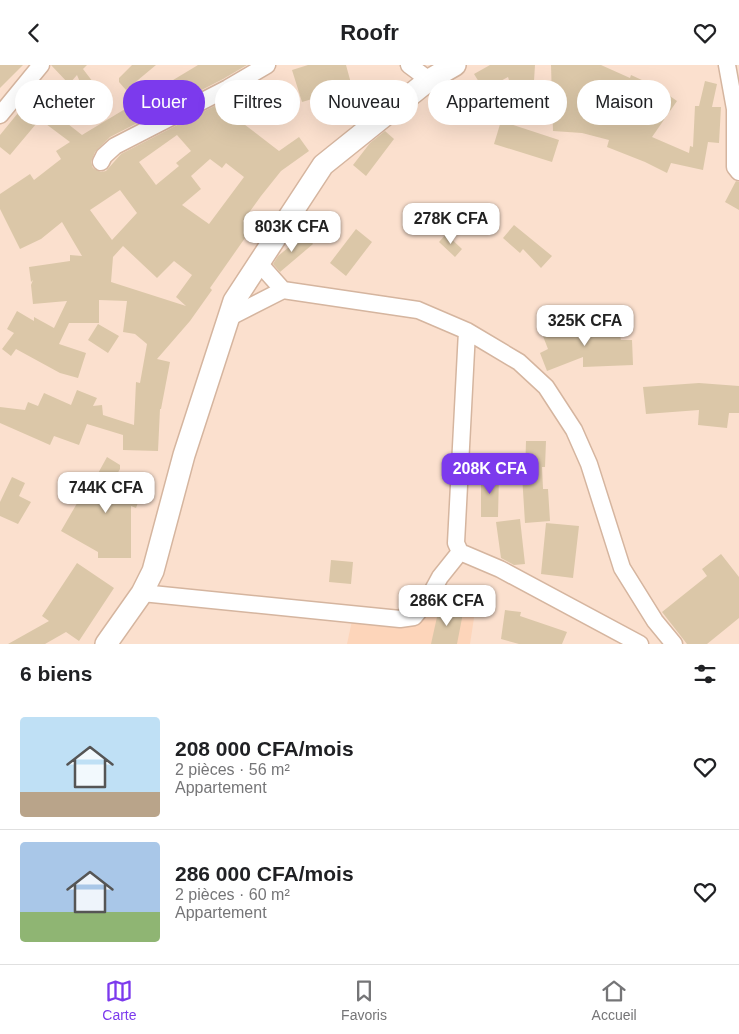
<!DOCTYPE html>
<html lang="fr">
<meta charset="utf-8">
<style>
body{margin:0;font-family:Helvetica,sans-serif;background:#f2f2f2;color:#202124;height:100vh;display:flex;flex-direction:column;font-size:19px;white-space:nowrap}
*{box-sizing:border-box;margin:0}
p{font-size:16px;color:#757577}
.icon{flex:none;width:28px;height:28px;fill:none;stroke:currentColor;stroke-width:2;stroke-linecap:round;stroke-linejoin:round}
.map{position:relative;height:579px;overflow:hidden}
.drawer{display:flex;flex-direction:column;background:#fff;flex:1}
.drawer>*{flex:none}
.guide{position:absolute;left:15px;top:15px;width:710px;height:45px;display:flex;gap:10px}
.price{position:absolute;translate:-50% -42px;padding:0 11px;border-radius:10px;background:#fff;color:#222;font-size:16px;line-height:32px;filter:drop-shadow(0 1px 2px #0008)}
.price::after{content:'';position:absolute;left:50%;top:30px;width:15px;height:11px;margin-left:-8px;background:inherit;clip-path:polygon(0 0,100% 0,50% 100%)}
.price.active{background:#7c3aed;color:#fff}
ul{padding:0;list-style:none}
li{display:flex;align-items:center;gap:15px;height:125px;padding:0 20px}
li+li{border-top:1px solid #e0e0e0}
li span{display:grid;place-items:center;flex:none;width:140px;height:100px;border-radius:5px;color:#555}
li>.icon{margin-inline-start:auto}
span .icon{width:60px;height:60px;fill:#fffc;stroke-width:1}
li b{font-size:21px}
h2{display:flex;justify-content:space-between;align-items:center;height:60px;padding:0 20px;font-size:21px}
.tag{padding:0 18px;border-radius:22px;background:#fff;box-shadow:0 5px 20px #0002;font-size:18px;line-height:45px}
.tag.active{background:#7c3aed;color:#fff}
header{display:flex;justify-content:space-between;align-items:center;height:65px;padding:0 20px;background:#fff;font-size:22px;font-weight:800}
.tabs{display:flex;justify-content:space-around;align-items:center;height:70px;border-top:1px solid #e0e0e0;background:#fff;font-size:14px;color:#757577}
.tabs a{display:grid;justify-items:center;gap:2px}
.tabs .active{color:#7c3aed}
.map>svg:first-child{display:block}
.built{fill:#fdd5ba}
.building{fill:#dbc7a8;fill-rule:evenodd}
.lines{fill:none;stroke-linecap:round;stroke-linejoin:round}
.minor-casing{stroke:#d5b59f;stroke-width:19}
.major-casing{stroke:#d5b59f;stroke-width:24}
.minor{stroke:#fff;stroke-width:16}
.major{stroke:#fff;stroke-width:21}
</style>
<header><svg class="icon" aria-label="back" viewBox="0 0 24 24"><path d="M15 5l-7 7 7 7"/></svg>Roofr<svg class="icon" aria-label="heart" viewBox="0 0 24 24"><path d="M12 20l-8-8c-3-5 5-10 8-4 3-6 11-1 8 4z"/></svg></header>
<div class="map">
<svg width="739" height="579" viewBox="0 0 739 579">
<rect width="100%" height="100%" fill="#fbe0ce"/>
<path class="built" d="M425,524L466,529L474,553L470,579H347L353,551L414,548Z"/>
<path class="building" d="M0,0H23L0,23Z
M51,0H87L83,4L106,34L90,41L77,10L69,19Z
M132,0H156L126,25L119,17V13Z
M198,0H247L223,14L110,72L95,87L91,97L93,103L101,107L106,106L121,89L224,36L236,53L279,86L299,72L309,86L281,106L261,131L243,156L252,163L210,223L212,225L190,256L157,294L170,297L161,344H160L158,386L123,385V370L87,359L79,380L54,371L50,380L0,358V342L25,345L28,337L38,341L44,328L71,340L77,325L97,333L93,341L102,340L103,350L134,360L136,317L140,318L147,279L135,269L123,267L127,236L99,235V258H69L59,279L86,288L78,313L60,308L16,284L11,291L2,284L14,268L7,264L17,246L34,256V252L54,263L67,236L33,239L31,220L33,215L31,217L29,202L70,196V190L82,191L62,157L41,174L20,184L0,144V129L30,109L34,115L61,94L56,86L70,77L46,59L54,48L82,70ZM177,70L191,86L176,98L179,101L156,120L139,97ZM210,94L222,103L226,98L244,112L209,159L182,140L201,124L191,111ZM120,125L137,148L112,175L90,145ZM123,181L157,213L174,196L192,210L176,232L186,241L111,217L113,192Z
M308,0H346L352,22L302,37L292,5Z
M490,0H535L532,47L512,46L513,28L508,12L484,25L474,9Z
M551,0H601L630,13L631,10L657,22L677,36L652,72L689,88L690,81L693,82L695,41H699L705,16L717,19L712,42H721L719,78L708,77L703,105L671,98L667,108L645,97L607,82L609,75L582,68L553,66Z
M18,48L36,59L10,90L0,82V70Z
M501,56L559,75L552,97L494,79Z
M385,66L394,74L366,111L353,100L370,78Z
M736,116L739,117V145L725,137Z
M514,160L552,191L541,203L523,184L520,188L503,173Z
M356,164L372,177L346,211L330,198Z
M305,169L313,179L280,207L273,199L278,191Z
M446,169L462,184L455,192L439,177Z
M575,253L581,269L618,261L621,275H632L633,300L583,302V292L547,306L540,288L548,284L541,266Z
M98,259L119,271L108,288L88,275Z
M699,318L739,321V348H729L727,363L698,360L699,345L646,349L643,322Z
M526,376H546L545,402H542L543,424H548L550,456L525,458L522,410H525Z
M107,392L120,400V404L116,411L144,421L136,443L131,441V493H98V487L61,466L87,421L90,423L95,411L96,412Z
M481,409H499L498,452H481Z
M12,412L25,418L19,431L31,437L18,459L0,451V437Z
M520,454L525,499L514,500L501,493L496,457Z
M546,458L579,461L573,513L541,509Z
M721,489L739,512V553L707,579H687L662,547L707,511L702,504Z
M331,495L353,497L351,519L329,517Z
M77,498L114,523L79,576L66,567L45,579H8L49,556L42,551Z
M439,543L463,548L457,579H431Z
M505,545L521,547L520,551L567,567L562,579H519L501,574Z"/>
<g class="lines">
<defs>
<path id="minor" d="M409,0L429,15
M727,0L735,44V102L739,107
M0,50L41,0
M101,97L104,91L115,81L228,23L267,0
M259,198L283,225
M228,253L283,225L418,245L467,266L519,297L546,322L574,365L589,399L622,503L655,556L674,579
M467,266L456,478L460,487L500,504L640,579
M142,528L400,554L414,552L427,536L440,512L460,487"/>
<path id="major" d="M106,579L142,528L153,506L184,390L234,236L323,100L429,15L455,0"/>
</defs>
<use href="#minor" class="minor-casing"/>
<use href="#major" class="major-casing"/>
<use href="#minor" class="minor"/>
<use href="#major" class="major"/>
</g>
</svg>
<b class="price" style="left:451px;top:180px">278K CFA</b>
<b class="price" style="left:292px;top:188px">803K CFA</b>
<b class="price" style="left:585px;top:282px">325K CFA</b>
<b class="price active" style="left:490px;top:430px">208K CFA</b>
<b class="price" style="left:106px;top:449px">744K CFA</b>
<b class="price" style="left:447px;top:562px">286K CFA</b>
<div class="guide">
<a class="tag">Acheter</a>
<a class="tag active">Louer</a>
<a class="tag">Filtres</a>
<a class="tag">Nouveau</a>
<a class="tag">Appartement</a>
<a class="tag">Maison</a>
</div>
</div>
<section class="drawer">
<h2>6 biens<svg class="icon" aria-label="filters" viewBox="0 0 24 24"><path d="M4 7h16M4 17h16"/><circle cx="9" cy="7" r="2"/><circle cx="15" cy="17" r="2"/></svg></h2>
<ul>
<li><span style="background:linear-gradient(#bfe0f5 75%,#b9a48a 0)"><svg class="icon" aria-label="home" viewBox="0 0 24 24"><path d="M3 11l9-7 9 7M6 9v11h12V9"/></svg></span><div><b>208 000 CFA/mois</b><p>2 pièces · 56 m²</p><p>Appartement</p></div><svg class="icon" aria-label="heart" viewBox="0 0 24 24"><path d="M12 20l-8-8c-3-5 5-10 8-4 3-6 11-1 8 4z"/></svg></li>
<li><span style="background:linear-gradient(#a9c7e8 70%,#8fb573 0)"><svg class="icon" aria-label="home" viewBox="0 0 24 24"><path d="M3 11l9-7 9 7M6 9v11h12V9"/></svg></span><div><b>286 000 CFA/mois</b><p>2 pièces · 60 m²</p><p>Appartement</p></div><svg class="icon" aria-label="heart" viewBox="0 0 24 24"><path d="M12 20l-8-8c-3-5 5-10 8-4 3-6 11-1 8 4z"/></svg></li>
</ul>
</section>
<nav class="tabs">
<a class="active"><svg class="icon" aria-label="map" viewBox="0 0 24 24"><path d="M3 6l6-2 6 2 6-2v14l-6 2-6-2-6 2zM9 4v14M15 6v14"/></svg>Carte</a>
<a><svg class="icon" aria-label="saved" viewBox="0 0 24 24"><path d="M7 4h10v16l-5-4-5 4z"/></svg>Favoris</a>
<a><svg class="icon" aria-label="home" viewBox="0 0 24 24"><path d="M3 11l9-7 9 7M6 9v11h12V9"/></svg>Accueil</a>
</nav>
